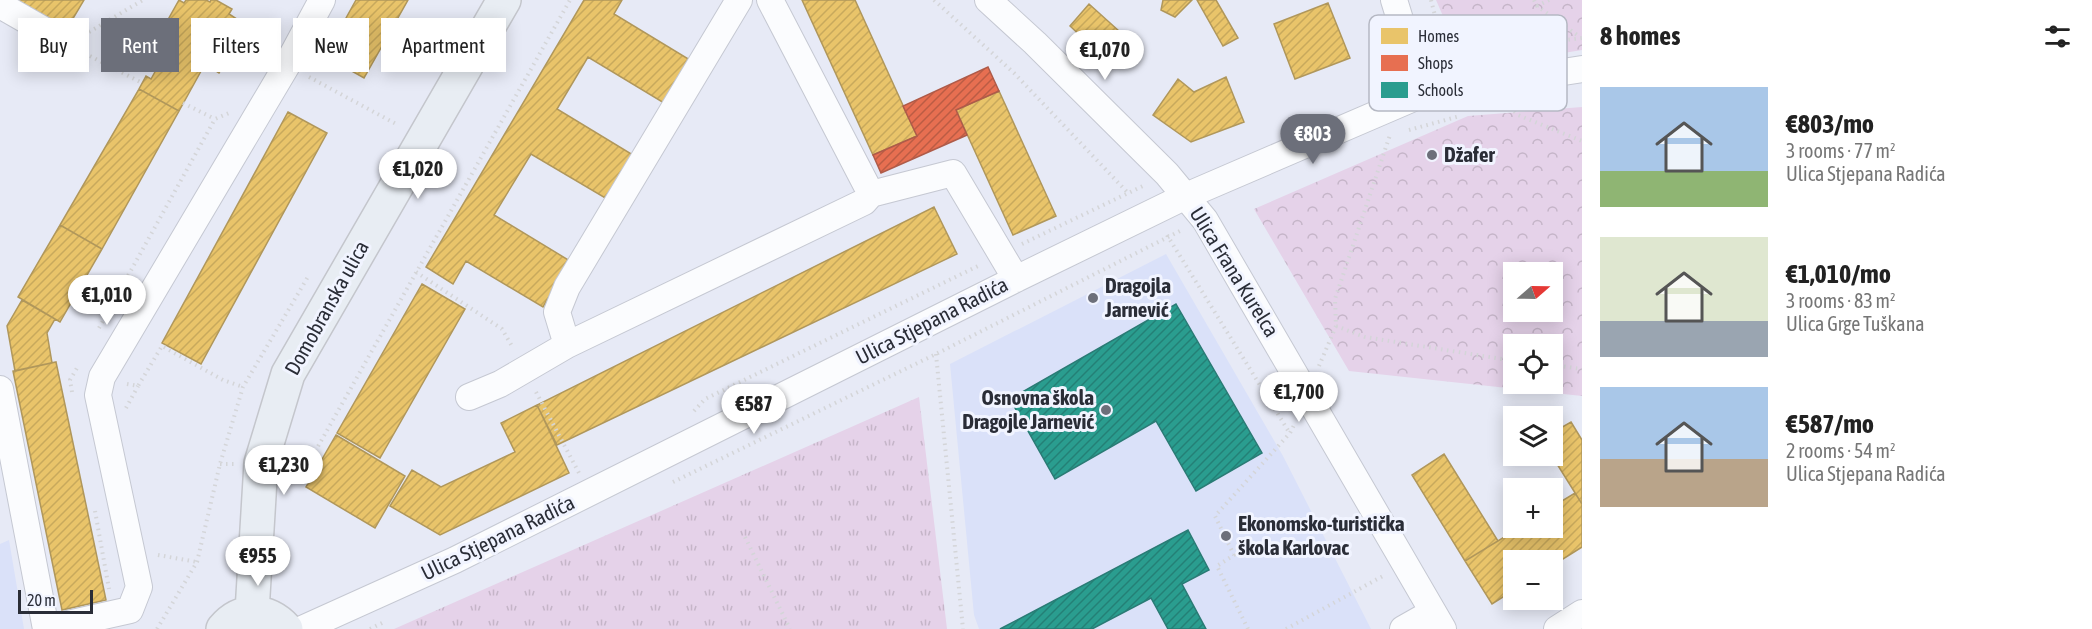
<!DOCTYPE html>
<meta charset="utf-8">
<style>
body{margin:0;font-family:"Asap Condensed",sans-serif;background:#f2f2f2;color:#222;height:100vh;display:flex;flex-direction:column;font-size:22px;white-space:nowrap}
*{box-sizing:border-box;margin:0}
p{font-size:20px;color:#767676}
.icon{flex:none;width:33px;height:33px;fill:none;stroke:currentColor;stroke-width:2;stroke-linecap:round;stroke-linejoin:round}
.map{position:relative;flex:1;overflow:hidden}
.drawer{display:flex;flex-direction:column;background:#fff;width:510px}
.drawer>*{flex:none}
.hud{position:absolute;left:18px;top:18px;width:570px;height:54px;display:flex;gap:12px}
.needle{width:39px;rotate:70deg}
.tools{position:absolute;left:1503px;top:262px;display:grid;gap:12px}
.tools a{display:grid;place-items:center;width:60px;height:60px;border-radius:0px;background:#fff;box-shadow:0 3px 15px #0003;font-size:30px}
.scale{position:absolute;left:18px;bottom:15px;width:75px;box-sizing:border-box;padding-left:6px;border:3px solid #2a2d37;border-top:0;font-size:16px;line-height:21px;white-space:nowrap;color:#2a2d37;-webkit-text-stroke:4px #f1f4ff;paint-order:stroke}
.price{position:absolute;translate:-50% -51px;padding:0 14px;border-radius:21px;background:#fff;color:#222;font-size:20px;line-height:39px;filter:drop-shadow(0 2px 3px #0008)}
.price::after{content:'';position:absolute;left:50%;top:36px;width:18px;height:14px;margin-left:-9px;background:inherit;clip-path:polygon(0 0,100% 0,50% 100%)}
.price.on{background:#6c6f7a;color:#fff}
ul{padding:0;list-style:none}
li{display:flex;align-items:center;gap:18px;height:150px;padding:0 18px}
li span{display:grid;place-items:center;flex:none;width:168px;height:120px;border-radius:0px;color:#555}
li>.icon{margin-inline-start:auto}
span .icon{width:72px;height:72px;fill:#fffc;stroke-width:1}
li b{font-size:26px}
h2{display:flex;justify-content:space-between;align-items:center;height:72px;padding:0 18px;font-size:26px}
.pill{padding:0 21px;border-radius:0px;background:#fff;box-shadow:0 3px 15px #0003;font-size:21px;line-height:54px}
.pill.on{background:#6c6f7a;color:#fff}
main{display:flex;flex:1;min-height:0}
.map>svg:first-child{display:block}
.built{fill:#dae1f9}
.grass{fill:url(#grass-tufts)}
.forest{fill:url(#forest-crowns);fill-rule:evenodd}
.homes{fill:url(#homes-hatch);stroke:#b0975b;stroke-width:1.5}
.shops{fill:url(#shops-hatch);stroke:#ae5b49;stroke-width:1.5}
.schools{fill:url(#schools-hatch);stroke:#2a7b75;stroke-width:1.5}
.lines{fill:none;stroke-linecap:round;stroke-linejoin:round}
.minor-casing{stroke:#c5c8d2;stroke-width:28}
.major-casing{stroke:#c4c6cc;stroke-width:36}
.path{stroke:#d4d5d8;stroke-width:4;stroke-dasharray:1.5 4.5;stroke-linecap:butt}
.minor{stroke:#fbfcfe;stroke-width:26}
.major{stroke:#e8edf3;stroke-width:33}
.poi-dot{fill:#6c6f7a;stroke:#f1f4ff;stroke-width:2}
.labels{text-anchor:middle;stroke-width:6;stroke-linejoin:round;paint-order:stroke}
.poi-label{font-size:21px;font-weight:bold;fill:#2a2d37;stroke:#f1f4ff;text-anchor:start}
.street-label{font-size:21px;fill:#2a2d37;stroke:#f1f4ff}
.key{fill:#f1f4ff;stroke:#b5b8c3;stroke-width:1.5}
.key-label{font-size:16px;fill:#2a2d37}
</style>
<main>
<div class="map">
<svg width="1582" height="629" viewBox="0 0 1582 629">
<defs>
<pattern id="grass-tufts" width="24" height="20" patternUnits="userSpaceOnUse" patternTransform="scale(1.5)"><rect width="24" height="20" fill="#e5d2e9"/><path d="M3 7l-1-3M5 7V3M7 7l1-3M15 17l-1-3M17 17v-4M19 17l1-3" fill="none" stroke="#c5b5c8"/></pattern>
<pattern id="forest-crowns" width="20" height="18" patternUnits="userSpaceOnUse" patternTransform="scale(1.5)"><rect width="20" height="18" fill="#e5d2e9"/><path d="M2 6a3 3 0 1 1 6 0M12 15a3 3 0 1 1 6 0" fill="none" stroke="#c5b5c8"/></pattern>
<pattern id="homes-hatch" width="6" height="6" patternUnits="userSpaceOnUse" patternTransform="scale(1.5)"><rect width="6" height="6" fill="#e9c46a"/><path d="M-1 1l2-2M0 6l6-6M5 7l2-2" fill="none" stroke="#c8a95c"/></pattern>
<pattern id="shops-hatch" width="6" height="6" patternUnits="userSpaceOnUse" patternTransform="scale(1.5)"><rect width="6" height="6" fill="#e76f51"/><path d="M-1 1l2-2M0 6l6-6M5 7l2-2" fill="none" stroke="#bb5c44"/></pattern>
<pattern id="schools-hatch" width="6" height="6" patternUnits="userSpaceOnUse" patternTransform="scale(1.5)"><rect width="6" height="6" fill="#2a9d8f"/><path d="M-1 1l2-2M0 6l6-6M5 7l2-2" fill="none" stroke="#248076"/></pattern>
</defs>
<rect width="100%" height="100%" fill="#e7eaf6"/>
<path class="built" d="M1166,254L1283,456L1371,629H979L974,615L950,364Z
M9,540L24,629H0V544Z"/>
<path class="grass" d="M919,397L947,629H394Z"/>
<path class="forest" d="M1436,0H1582V50L1466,69Z
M1582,107V396L1349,371L1254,209L1468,116ZM1514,273H1552V312H1514ZM1514,345H1552V384H1514Z"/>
<path class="homes" d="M11,0H84L65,32Z
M179,0L184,3L186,0H206L210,2L211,0H216L232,9L229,14L246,25L241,35L246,38L233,62L227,59L219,73L205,64L179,111L139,89L146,76L151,79L156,70L150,66L158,53L163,56L171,43L164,39L170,28L165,25Z
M356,0H408L364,78L325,56Z
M584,0H622L614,14L690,60L664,103L588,57L557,109L633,155L607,199L531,154L494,215L570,261L543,307L466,261L453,284L426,267Z
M802,0H855L917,136L873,155Z
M1163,0H1192L1175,17L1161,10Z
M1197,0H1216L1238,38L1223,46Z
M1328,3L1350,58L1295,79L1274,24Z
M1089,4L1119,31L1099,53L1070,26Z
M1226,77L1244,122L1191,142L1153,115L1178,79L1194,92Z
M139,89L179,111L102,249L60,225Z
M999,91L1056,216L1013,235L956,110Z
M288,112L327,133L201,364L162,343Z
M934,207L957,254L557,445L537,405Z
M60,225L102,249L60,322L18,297Z
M422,284L465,309L380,458L337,433Z
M22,300L55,319L47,333L52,363L15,371L7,326Z
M56,362L106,600L62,610L13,371Z
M537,405L569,473L440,535L390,506L412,470L441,487L515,452L501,423Z
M1571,422L1582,440V504L1552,456V433Z
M336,435L405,476L375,528L306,487Z
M1444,454L1498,541L1465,561L1412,475Z
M1575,493L1582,504V547L1552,566V561H1514V590L1492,604L1465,561L1519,528H1552V507Z"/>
<path class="shops" d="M988,67L999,91L956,110L967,135L881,173L873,155L917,136L903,106Z"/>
<path class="schools" d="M1176,304L1262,453L1196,491L1156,421L1055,479L1010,399Z
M1188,530L1209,570L1182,584L1206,629H1168L1151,598L1092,629H1000Z"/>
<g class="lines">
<defs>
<path id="minor" d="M770,0L871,194
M988,0L1035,43L1167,174L1205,220L1443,629
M1394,0L1423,94
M0,5L68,44
M567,345L557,312L567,287L739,0
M0,389L46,629
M469,397L500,384L567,345L864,202L871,194L953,173L1016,279
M46,629L130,610L139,587L98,395L102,377L287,65L322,0
M302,629L455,560L1016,279L1186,196L1423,94L1582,69
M1403,629L1433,612
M1557,629L1582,613"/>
<path id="major" d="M252,612L261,463L288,374L504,0
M223,629C241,607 268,609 286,629"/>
</defs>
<use href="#minor" class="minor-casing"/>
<use href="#major" class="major-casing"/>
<path class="path" d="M934,0L1014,73L1129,194
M1431,0L1448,66
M1534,0L1537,6L1580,37
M1537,6L1549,0
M89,32L143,0
M90,56L142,83
M1438,58L1445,55L1582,38
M309,77L398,125
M183,103L215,119
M1510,107L1518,115L1582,141
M1409,130L1460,116
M1167,235L1289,432
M1022,244L1145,185
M416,272L502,329L513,348
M1336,326L1365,337L1514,361
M99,328L215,119L229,113
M936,354L963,629
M1552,365L1582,369
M1319,366L1336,326L1335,299L1390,135
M127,384L138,386L162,346L223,380L243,387
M72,392L70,380L77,368
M536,392L579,473
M126,408L138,386
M694,411L705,399L980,265
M289,462L312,457L570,0
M220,464H234
M673,482L936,354L1182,230
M95,511L109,589
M745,537L790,629
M158,555L197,562
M157,629L197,562L220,464L243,387L309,275
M370,629L386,621
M1248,629L1217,566L1234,555L1215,516L1290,433L1295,423
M1286,629L1383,576"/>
<use href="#minor" class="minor"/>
<use href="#major" class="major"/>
</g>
<g class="poi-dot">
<circle cx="1432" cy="155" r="6"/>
<circle cx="1093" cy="298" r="6"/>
<circle cx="1106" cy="410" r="6"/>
<circle cx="1226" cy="536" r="6"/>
</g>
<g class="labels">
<g class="poi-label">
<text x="1444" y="162">Džafer</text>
<text x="1105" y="293">Dragojla<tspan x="1105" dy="24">Jarnević</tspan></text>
<text x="1094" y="405" text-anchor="end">Osnovna škola<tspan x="1094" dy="24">Dragojle Jarnević</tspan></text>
<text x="1238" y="531">Ekonomsko-turistička<tspan x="1238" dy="24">škola Karlovac</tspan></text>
</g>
<g class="street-label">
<text transform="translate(1234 272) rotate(58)" y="7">Ulica Frana Kurelca</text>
<text transform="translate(327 308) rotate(-61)" y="7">Domobranska ulica</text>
<text transform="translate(932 321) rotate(-27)" y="7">Ulica Stjepana Radića</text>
<text transform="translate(498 538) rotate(-26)" y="7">Ulica Stjepana Radića</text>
</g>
</g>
<rect x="1369" y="15" width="198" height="96" rx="9" class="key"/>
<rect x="1381" y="28" width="27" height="16" fill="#e9c46a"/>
<rect x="1381" y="55" width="27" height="16" fill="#e76f51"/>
<rect x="1381" y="82" width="27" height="16" fill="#2a9d8f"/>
<g class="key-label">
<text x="1418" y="42">Homes</text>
<text x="1418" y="69">Shops</text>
<text x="1418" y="96">Schools</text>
</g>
</svg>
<div class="tools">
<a><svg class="needle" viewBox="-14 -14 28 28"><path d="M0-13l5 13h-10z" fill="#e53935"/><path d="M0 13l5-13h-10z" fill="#767676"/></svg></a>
<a><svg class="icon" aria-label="locate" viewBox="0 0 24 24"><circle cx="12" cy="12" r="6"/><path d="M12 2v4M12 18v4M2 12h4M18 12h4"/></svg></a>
<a><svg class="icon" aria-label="layers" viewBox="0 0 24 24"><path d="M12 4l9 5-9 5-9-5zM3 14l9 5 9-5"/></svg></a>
<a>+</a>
<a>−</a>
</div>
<div class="scale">20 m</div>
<b class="price" style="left:1105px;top:81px">€1,070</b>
<b class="price on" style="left:1313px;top:165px">€803</b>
<b class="price" style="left:418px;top:200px">€1,020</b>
<b class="price" style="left:107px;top:326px">€1,010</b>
<b class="price" style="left:1299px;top:423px">€1,700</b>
<b class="price" style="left:754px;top:435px">€587</b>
<b class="price" style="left:284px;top:496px">€1,230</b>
<b class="price" style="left:258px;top:587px">€955</b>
<div class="hud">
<a class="pill">Buy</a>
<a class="pill on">Rent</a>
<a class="pill">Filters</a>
<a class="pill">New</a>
<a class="pill">Apartment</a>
</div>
</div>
<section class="drawer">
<h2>8 homes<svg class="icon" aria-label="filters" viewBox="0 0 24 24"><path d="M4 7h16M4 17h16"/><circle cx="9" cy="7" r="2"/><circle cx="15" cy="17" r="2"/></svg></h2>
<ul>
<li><span style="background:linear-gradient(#a9c7e8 70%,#8fb573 0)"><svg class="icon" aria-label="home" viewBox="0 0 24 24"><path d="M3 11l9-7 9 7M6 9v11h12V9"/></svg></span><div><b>€803/mo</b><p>3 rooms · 77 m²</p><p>Ulica Stjepana Radića</p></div></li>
<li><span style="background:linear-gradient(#dfe7d0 70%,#9aa5b1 0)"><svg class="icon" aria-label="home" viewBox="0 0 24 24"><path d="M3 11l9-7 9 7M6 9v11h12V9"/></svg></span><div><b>€1,010/mo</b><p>3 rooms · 83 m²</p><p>Ulica Grge Tuškana</p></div></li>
<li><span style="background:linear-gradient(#a9c7e8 60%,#b9a48a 0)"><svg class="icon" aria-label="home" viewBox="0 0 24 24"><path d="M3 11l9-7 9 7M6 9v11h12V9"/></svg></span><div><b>€587/mo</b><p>2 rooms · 54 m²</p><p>Ulica Stjepana Radića</p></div></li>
</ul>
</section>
</main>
